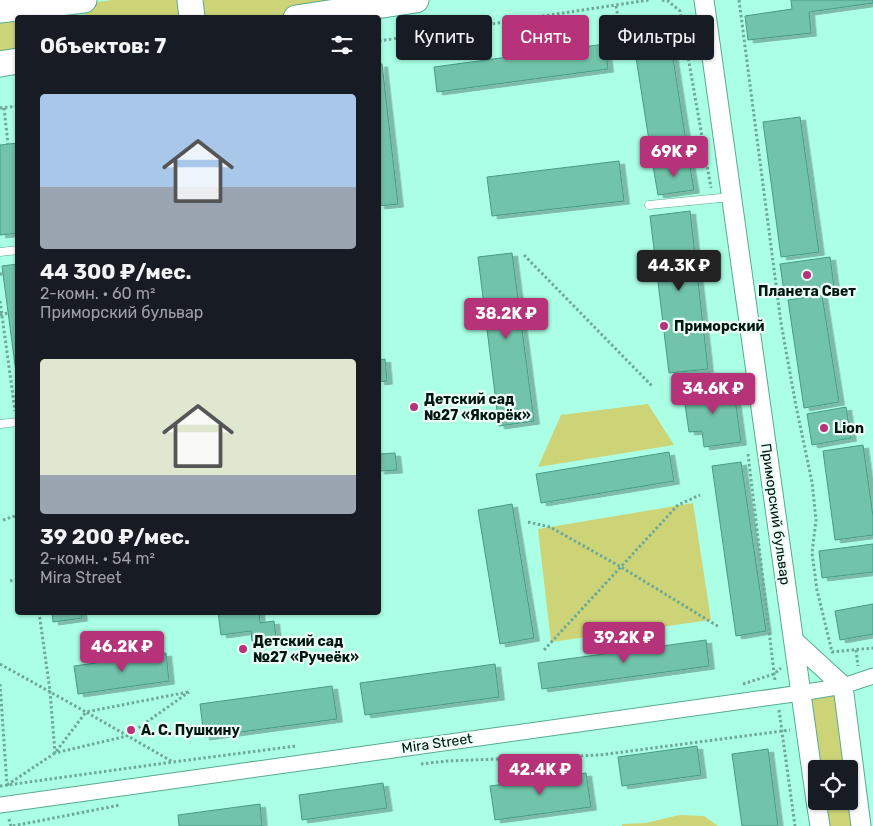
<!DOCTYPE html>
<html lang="ru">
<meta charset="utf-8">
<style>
body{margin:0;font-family:Rubik,sans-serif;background:#242831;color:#f1f3f6;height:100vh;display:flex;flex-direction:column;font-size:19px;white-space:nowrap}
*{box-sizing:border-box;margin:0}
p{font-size:16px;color:#9ea1a6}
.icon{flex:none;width:28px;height:28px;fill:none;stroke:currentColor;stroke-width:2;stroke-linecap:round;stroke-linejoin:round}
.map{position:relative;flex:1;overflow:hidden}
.drawer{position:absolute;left:15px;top:15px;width:366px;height:600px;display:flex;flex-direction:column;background:#171b24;border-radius:5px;box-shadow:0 1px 4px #0004}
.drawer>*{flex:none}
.hud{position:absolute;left:396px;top:15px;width:401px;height:45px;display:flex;gap:10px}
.controls{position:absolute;left:808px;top:760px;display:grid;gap:10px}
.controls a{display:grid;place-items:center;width:50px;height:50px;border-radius:5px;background:#171b24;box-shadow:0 1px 4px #0004;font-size:25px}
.price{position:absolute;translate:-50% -42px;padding:0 11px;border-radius:5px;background:#b63279;color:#fff;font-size:16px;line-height:32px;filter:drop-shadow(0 1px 2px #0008)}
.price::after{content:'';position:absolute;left:50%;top:30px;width:15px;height:11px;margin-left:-8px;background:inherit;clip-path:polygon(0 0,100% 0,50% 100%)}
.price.selected{background:#222;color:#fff}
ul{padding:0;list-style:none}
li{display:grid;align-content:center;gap:10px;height:265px;padding:0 25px}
li span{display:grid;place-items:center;height:155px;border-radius:5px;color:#555}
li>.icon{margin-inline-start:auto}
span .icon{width:90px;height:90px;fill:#fffc;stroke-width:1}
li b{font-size:21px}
h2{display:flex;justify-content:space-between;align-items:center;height:60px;padding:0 25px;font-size:21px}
.tag{padding:0 18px;border-radius:5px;background:#171b24;box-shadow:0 1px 4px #0004;font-size:18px;line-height:45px}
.tag.selected{background:#b63279;color:#fff}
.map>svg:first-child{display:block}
.green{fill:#cdd478}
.building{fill:#71c4aa;stroke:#479b83;filter:url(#shadow)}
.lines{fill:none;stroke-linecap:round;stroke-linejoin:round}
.service-casing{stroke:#57aa91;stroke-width:9}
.minor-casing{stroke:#57aa91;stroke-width:17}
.tertiary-casing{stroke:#57aa91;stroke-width:21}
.primary-casing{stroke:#57aa91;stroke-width:27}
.path{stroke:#6ca996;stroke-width:3;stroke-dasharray:2.5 2.5;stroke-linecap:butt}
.service{stroke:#fff;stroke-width:8}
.minor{stroke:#fff;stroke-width:15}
.tertiary{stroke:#fff;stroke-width:19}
.primary{stroke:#fff;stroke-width:25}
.poi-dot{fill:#b63279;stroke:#ecfcf6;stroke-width:2}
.labels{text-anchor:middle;stroke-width:4.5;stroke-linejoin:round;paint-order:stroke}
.poi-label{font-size:14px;font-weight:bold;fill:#001610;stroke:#ecfcf6;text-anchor:start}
.street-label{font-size:14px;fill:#001610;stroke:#ecfcf6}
</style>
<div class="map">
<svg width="873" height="826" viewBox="0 0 873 826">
<defs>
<filter id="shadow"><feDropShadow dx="5.5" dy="3" stdDeviation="0" flood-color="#0004"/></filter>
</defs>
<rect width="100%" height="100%" fill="#abffe4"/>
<path class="green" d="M113,0H186L187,17H85L83,4Z
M193,0H389L271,18L194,17Z
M76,5L77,17L18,18L17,57L0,59V14Z
M648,404L674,445L538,467L561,415Z
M693,503L711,620L551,642L538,529Z
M843,686L861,826H820L816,801H849V769H816L801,693Z
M679,815L704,816L718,826H622V824L646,823Z"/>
<path class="building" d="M791,0H873V3L809,12L811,33L748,40L745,16L792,9Z
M668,26L689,161L653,166L632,32Z
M605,44L608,69L437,92L434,67Z
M379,64H382L398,204L379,206Z
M800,117L819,252L781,257L763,122Z
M18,143V233L0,235V145Z
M619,161L624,201L492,216L487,177Z
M689,161L694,190L658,195L653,166Z
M690,211L708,369L669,373L650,216Z
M512,253L534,421L499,426L478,257Z
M830,257L834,286L784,293L780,264Z
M18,264V388L2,266Z
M822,295L839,402L804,408L788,300Z
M385,359L387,381L379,382V360Z
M733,384L741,442L704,447L702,431L689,432L683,391Z
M846,407L851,438L812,445L807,414Z
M863,445L873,516V535L835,540L823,451Z
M669,452L674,481L541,503L536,474Z
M395,453L397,470L379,471V454Z
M741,462L766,631L736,636L712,466Z
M512,504L534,638L500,644L478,510Z
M873,544V572L822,578L819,551Z
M873,604V634L840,640L835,611Z
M52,612H81L82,618L53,622Z
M218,612H259L260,623L274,621L276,637L252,641L251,631L221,635Z
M706,640L709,666L542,689L538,663Z
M166,653L169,681L78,694L74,666Z
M495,664L499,697L365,715L360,683Z
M332,686L337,719L204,737L200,704Z
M697,746L701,775L622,786L618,757Z
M768,749L778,826H742L732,754Z
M586,773L591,807L495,820L490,786Z
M383,783L387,808L302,820L299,795Z
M260,804L262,826H179L178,815Z"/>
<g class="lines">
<defs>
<path id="service" d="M649,205L731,197
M0,252L18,250
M0,424L18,422"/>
<path id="minor" d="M0,805L801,693L843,686L873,676"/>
<path id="tertiary" d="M704,0L816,801
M794,641L843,686L861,826
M816,801L820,826"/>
<path id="primary" d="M190,0L192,18
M0,10L84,0
M296,18L416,0
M0,64L18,61"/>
</defs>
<use href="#service" class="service-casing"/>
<use href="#minor" class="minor-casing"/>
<use href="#tertiary" class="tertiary-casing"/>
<use href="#primary" class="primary-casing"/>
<path class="path" d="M662,0L668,1L680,11L711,188
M739,0L781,323L796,406L812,482L816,520L812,553L817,590L832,652L873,648
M616,6L621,33
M379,41L649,0
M0,108L18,106
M4,108L8,144
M524,255L652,386
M0,274H3
M0,301L15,411
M0,315L8,313
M748,454L775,681
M3,520L18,515
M528,522L550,527L621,567L719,627
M10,581L18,579
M39,612L50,691L55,753L127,736L189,692
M544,650L678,505L700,495
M856,650L858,666
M0,664L86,712L188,692
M0,684L7,785
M743,684L774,674L781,668
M779,710L795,826
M421,764L447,761L600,755L790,730
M7,785L55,753L86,712L173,762L296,746
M0,786L173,762
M9,819L11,826
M13,826L120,805"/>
<use href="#service" class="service"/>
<use href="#minor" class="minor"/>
<use href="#tertiary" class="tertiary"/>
<use href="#primary" class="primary"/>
</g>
<g class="poi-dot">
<circle cx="807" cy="275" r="5"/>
<circle cx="664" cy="326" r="5"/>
<circle cx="414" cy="407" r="5"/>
<circle cx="824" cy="428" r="5"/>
<circle cx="243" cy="649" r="5"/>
<circle cx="131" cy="730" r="5"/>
</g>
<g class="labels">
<g class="poi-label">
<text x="807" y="296" text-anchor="middle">Планета Свет</text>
<text x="674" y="331">Приморский</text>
<text x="424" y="404">Детский сад<tspan x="424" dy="16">№27 «Якорёк»</tspan></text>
<text x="834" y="433">Lion</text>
<text x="253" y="646">Детский сад<tspan x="253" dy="16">№27 «Ручеёк»</tspan></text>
<text x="141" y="735">А. С. Пушкину</text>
</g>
<g class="street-label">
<text transform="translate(776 514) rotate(82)" y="5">Приморский бульвар</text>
<text transform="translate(437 743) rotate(-8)" y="5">Mira Street</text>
</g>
</g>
</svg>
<div class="controls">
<a><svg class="icon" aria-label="locate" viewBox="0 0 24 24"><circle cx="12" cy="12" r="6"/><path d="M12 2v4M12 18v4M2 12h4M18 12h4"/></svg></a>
</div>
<b class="price" style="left:674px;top:178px">69K ₽</b>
<b class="price selected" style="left:679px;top:292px">44.3K ₽</b>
<b class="price" style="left:506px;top:340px">38.2K ₽</b>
<b class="price" style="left:713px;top:415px">34.6K ₽</b>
<b class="price" style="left:624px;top:664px">39.2K ₽</b>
<b class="price" style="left:122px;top:673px">46.2K ₽</b>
<b class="price" style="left:540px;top:796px">42.4K ₽</b>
<div class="hud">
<a class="tag">Купить</a>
<a class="tag selected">Снять</a>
<a class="tag">Фильтры</a>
</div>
<section class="drawer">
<h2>Объектов: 7<svg class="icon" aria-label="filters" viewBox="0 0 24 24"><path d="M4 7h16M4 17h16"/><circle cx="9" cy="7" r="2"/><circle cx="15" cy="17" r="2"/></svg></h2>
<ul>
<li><span style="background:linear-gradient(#a9c7e8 60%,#9aa5b1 0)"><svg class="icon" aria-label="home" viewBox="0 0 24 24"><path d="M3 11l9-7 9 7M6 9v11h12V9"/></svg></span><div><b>44 300 ₽/мес.</b><p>2-комн. · 60 m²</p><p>Приморский бульвар</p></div></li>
<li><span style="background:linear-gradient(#dfe7d0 75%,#9aa5b1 0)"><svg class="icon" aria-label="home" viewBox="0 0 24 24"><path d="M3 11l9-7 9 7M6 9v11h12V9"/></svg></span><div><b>39 200 ₽/мес.</b><p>2-комн. · 54 m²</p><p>Mira Street</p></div></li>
</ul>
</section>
</div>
